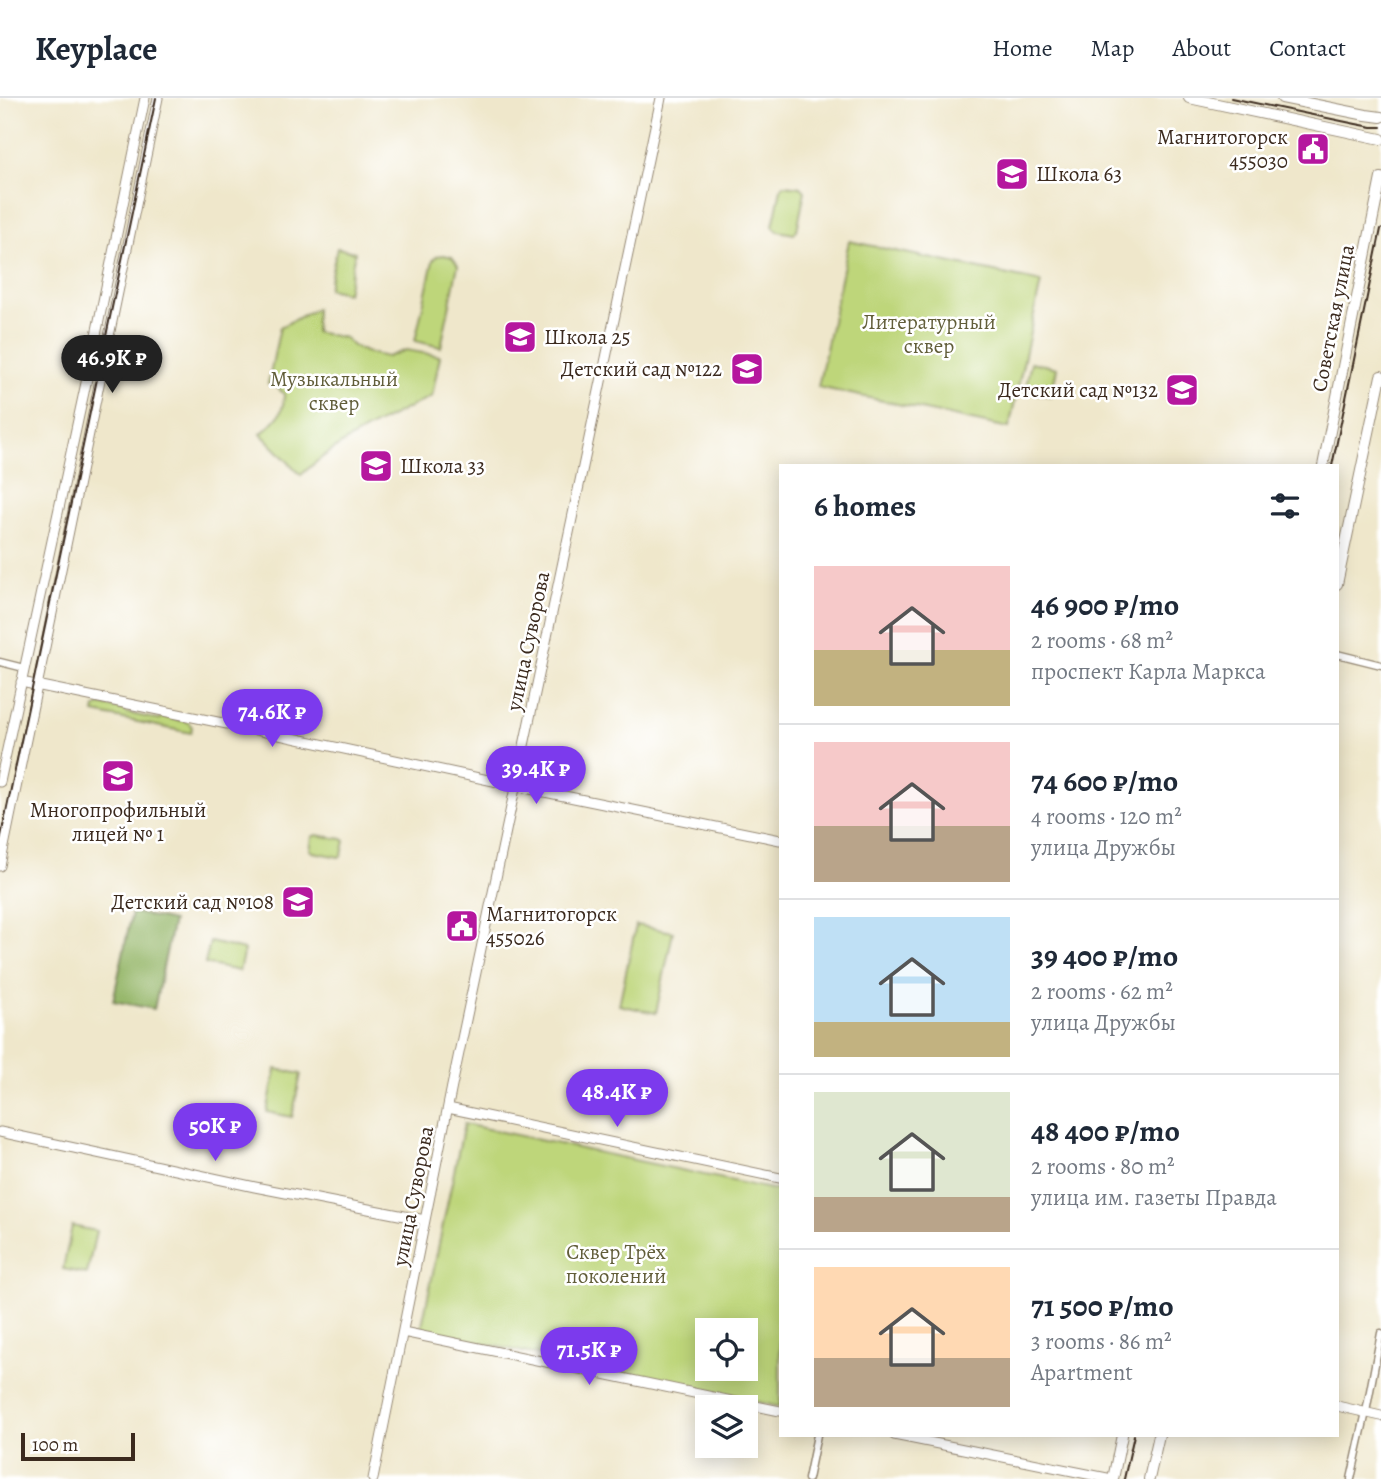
<!DOCTYPE html>
<meta charset="utf-8">
<style>
body{margin:0;font-family:Alegreya,serif;background:#f2f2f3;color:#1f2937;height:100vh;display:flex;flex-direction:column;font-size:26px;white-space:nowrap}
*{box-sizing:border-box;margin:0}
p{font-size:23px;color:#747a83}
.icon{flex:none;width:38px;height:38px;fill:none;stroke:currentColor;stroke-width:2;stroke-linecap:round;stroke-linejoin:round}
.map{position:relative;flex:1;overflow:hidden}
.drawer{position:absolute;left:779px;top:366px;width:560px;height:973px;display:flex;flex-direction:column;background:#fff;border-radius:0px;box-shadow:0 4px 18px #0003}
.drawer>*{flex:none}
.fabs{position:absolute;left:695px;top:1220px;display:grid;gap:14px}
.fabs a{display:grid;place-items:center;width:63px;height:63px;border-radius:0px;background:#fff;box-shadow:0 4px 18px #0003;font-size:35px}
.scale{position:absolute;left:21px;bottom:18px;width:114px;box-sizing:border-box;padding-left:7px;border:4px solid #3b2a1e;border-top:0;font-size:19px;line-height:24px;white-space:nowrap;color:#3b2a1e;-webkit-text-stroke:5px #fff;paint-order:stroke}
.price{position:absolute;translate:-50% -60px;padding:0 16px;border-radius:24px;background:#7c3aed;color:#fff;font-size:23px;line-height:46px;filter:drop-shadow(0 2px 4px #0008)}
.price::after{content:'';position:absolute;left:50%;top:42px;width:21px;height:16px;margin-left:-10px;background:inherit;clip-path:polygon(0 0,100% 0,50% 100%)}
.price.active{background:#222;color:#fff}
ul{padding:0;list-style:none}
li{display:flex;align-items:center;gap:21px;height:175px;padding:0 35px}
li+li{border-top:2px solid #e0e1e3}
li span{display:grid;place-items:center;flex:none;width:196px;height:140px;border-radius:0px;color:#555}
li>.icon{margin-inline-start:auto}
span .icon{width:84px;height:84px;fill:#fffc;stroke-width:1}
li b{font-size:30px}
h2{display:flex;justify-content:space-between;align-items:center;height:84px;padding:0 35px;font-size:30px}
header{display:flex;align-items:center;gap:42px;box-sizing:border-box;height:98px;padding:0 35px;background:#fff;border-bottom:2px solid #e0e1e3}
header strong{font-size:33px}
nav{display:flex;gap:38px;margin-inline-start:auto;font-size:24px}
.map>svg:first-child{display:block}
.green{fill:#bed67a;stroke:#7c804c;stroke-width:2;fill-rule:evenodd}
.forest{fill:#96b76a;stroke:#687044;stroke-width:2}
.lines{fill:none;stroke-linecap:round;stroke-linejoin:round}
.street-casing{stroke:#958874;stroke-width:9}
.secondary-casing{stroke:#958874;stroke-width:11}
.primary-casing{stroke:#958874;stroke-width:12}
.street{stroke:#fff;stroke-width:6}
.secondary{stroke:#fff;stroke-width:9}
.primary{stroke:#fff;stroke-width:10}
.tram{stroke:#3b2a1e;stroke-width:2}
.labels{text-anchor:middle;stroke-width:5;stroke-linejoin:round;paint-order:stroke}
.poi-label{font-size:21px;fill:#3b2a1e;stroke:#fff;text-anchor:end}
.street-label{font-size:21px;fill:#3b2a1e;stroke:#fff}
.park-label{font-size:21px;fill:#625e3a;stroke:#fff}
</style>
<header>
<strong>Keyplace</strong>
<nav><a>Home</a><a>Map</a><a>About</a><a>Contact</a></nav>
</header>
<div class="map">
<svg width="1381" height="1381" viewBox="0 0 1381 1381">
<rect width="100%" height="100%" fill="#fff"/>
<filter id="ink" filterUnits="userSpaceOnUse"><feTurbulence type="fractalNoise" baseFrequency=".0143" numOctaves="2"/><feDisplacementMap in="SourceGraphic" scale="14" xChannelSelector="R" yChannelSelector="G"/><feConvolveMatrix kernelMatrix="1 2 1 2 8 2 1 2 1" color-interpolation-filters="sRGB"/></filter>
<filter id="wash" filterUnits="userSpaceOnUse"><feTurbulence type="fractalNoise" baseFrequency=".00686" numOctaves="4" result="noise"/><feDisplacementMap in="SourceGraphic" scale="28" xChannelSelector="R" yChannelSelector="G"/><feGaussianBlur stdDeviation="1.57" result="paint"/><feColorMatrix in="noise" values="0 0 0 0 0 0 0 0 0 0 0 0 0 0 0 0 0 1.4 0 .05"/><feComposite in="paint" operator="in"/></filter>
<g filter="url(#wash)">
<rect width="100%" height="100%" fill="#efe7cb"/>
<path class="green" d="M784,87L801,89L805,93L797,132L794,136L778,133L773,128L781,91Z
M849,143L1041,184L1009,330L818,289Z
M337,150L355,154L347,195L328,191Z
M444,157L452,159L458,167L441,249L415,243L433,163L437,158Z
M316,211L315,234L345,240L353,248L365,254L387,259L406,252L440,258L432,298C387,321 338,342 301,377L261,336C275,322 284,318 284,296L275,287L268,286L280,229Z
M1031,264L1057,270L1051,298L1025,293Z
M100,607L124,612L127,615L159,622L162,619L188,624L192,629L191,635L94,615L95,610Z
M316,737L342,741L345,743L342,757L339,759L313,754L310,752L312,739Z
M636,827L673,834L656,915L619,907Z
M210,844L244,852L239,873L205,866Z
M276,971L301,976L292,1019L267,1014Z
M464,1026L780,1093V1309L421,1232ZM707,1232H746V1270H707Z
M72,1128L96,1133L87,1176L63,1171Z"/>
<path class="forest" d="M132,814L173,823L154,911L113,903Z"/>
</g>
<g filter="url(#ink)">
<g class="lines">
<defs>
<path id="street" d="M1337,556L1381,567
M0,564L24,570
M808,1381L817,1337
M1351,1381L1366,1314L1381,1235"/>
<path id="secondary" d="M21,584L237,628L530,691L780,742
M0,684L89,271L145,0
M0,768L158,0
M448,1010L780,1080
M0,1034L255,1089L425,1122
M403,1234L780,1313
M1337,1308L1381,1318
M894,1337L1112,1381
M373,1381L452,988L661,0"/>
<path id="primary" d="M1189,0L1381,41
M1282,0L1366,17L1381,19
M1323,368L1381,80
M1337,486L1381,278
M1113,1381L1122,1337
M1149,1381L1159,1337"/>
</defs>
<use href="#street" class="street-casing"/>
<use href="#secondary" class="secondary-casing"/>
<use href="#primary" class="primary-casing"/>
<use href="#street" class="street"/>
<use href="#secondary" class="secondary"/>
<use href="#primary" class="primary"/>
<path class="tram" d="M1231,0L1356,26L1372,29H1381
M1332,368L1381,131
M0,743L156,0
M1124,1381L1134,1337"/>
</g>
</g>
<defs>
<symbol id="civic-square" viewBox="-11 -11 22 22"><rect x="-9" y="-9" width="18" height="18" rx="4" fill="#b5179e" stroke="#fff"/><path d="M-.6-6.5H3V-4.5H.6V-3L4-1V1h2V6H-6V1h2V-1L-.6-3ZM-1.2 2.5V6h2.4V2.5Z" fill="#fff"/></symbol>
<symbol id="school-square" viewBox="-11 -11 22 22"><rect x="-9" y="-9" width="18" height="18" rx="4" fill="#b5179e" stroke="#fff"/><path d="M0-5L7-2L0 1L-7-2ZM-4 1L0 2.5L4 1V4Q0 6-4 4Z" fill="#fff"/></symbol>
</defs>
<g fill-rule="evenodd">
<use href="#civic-square" x="1294" y="32" width="38" height="38"/>
<use href="#school-square" x="993" y="57" width="38" height="38"/>
<use href="#school-square" x="501" y="220" width="38" height="38"/>
<use href="#school-square" x="728" y="252" width="38" height="38"/>
<use href="#school-square" x="1163" y="273" width="38" height="38"/>
<use href="#school-square" x="357" y="349" width="38" height="38"/>
<use href="#school-square" x="99" y="659" width="38" height="38"/>
<use href="#school-square" x="279" y="785" width="38" height="38"/>
<use href="#civic-square" x="443" y="809" width="38" height="38"/>
</g>
<g class="labels">
<g class="poi-label">
<text x="1288" y="46">Магнитогорск<tspan x="1288" dy="24">455030</tspan></text>
<text x="1036" y="83" text-anchor="start">Школа 63</text>
<text x="544" y="246" text-anchor="start">Школа 25</text>
<text x="722" y="278">Детский сад №122</text>
<text x="1158" y="299">Детский сад №132</text>
<text x="400" y="375" text-anchor="start">Школа 33</text>
<text x="118" y="719" text-anchor="middle">Многопрофильный<tspan x="118" dy="24">лицей № 1</tspan></text>
<text x="274" y="811">Детский сад №108</text>
<text x="486" y="823" text-anchor="start">Магнитогорск<tspan x="486" dy="24">455026</tspan></text>
</g>
<g class="street-label">
<text transform="translate(1333 220) rotate(-79)" y="7">Советская улица</text>
<text transform="translate(528 543) rotate(-78)" y="7">улица Суворова</text>
<text transform="translate(413 1098) rotate(-79)" y="7">улица Суворова</text>
</g>
<g class="park-label">
<text x="929" y="231">Литературный<tspan x="929" dy="24">сквер</tspan></text>
<text x="334" y="288">Музыкальный<tspan x="334" dy="24">сквер</tspan></text>
<text x="616" y="1161">Сквер Трёх<tspan x="616" dy="24">поколений</tspan></text>
</g>
</g>
</svg>
<div class="fabs">
<a><svg class="icon" aria-label="locate" viewBox="0 0 24 24"><circle cx="12" cy="12" r="6"/><path d="M12 2v4M12 18v4M2 12h4M18 12h4"/></svg></a>
<a><svg class="icon" aria-label="layers" viewBox="0 0 24 24"><path d="M12 4l9 5-9 5-9-5zM3 14l9 5 9-5"/></svg></a>
</div>
<div class="scale">100 m</div>
<b class="price active" style="left:112px;top:297px">46.9K ₽</b>
<b class="price" style="left:272px;top:651px">74.6K ₽</b>
<b class="price" style="left:536px;top:708px">39.4K ₽</b>
<b class="price" style="left:617px;top:1031px">48.4K ₽</b>
<b class="price" style="left:215px;top:1065px">50K ₽</b>
<b class="price" style="left:589px;top:1289px">71.5K ₽</b>
<section class="drawer">
<h2>6 homes<svg class="icon" aria-label="filters" viewBox="0 0 24 24"><path d="M4 7h16M4 17h16"/><circle cx="9" cy="7" r="2"/><circle cx="15" cy="17" r="2"/></svg></h2>
<ul>
<li><span style="background:linear-gradient(#f6c9c9 60%,#c2b280 0)"><svg class="icon" aria-label="home" viewBox="0 0 24 24"><path d="M3 11l9-7 9 7M6 9v11h12V9"/></svg></span><div><b>46 900 ₽/mo</b><p>2 rooms · 68 m²</p><p>проспект Карла Маркса</p></div></li>
<li><span style="background:linear-gradient(#f6c9c9 60%,#b9a48a 0)"><svg class="icon" aria-label="home" viewBox="0 0 24 24"><path d="M3 11l9-7 9 7M6 9v11h12V9"/></svg></span><div><b>74 600 ₽/mo</b><p>4 rooms · 120 m²</p><p>улица Дружбы</p></div></li>
<li><span style="background:linear-gradient(#bfe0f5 75%,#c2b280 0)"><svg class="icon" aria-label="home" viewBox="0 0 24 24"><path d="M3 11l9-7 9 7M6 9v11h12V9"/></svg></span><div><b>39 400 ₽/mo</b><p>2 rooms · 62 m²</p><p>улица Дружбы</p></div></li>
<li><span style="background:linear-gradient(#dfe7d0 75%,#b9a48a 0)"><svg class="icon" aria-label="home" viewBox="0 0 24 24"><path d="M3 11l9-7 9 7M6 9v11h12V9"/></svg></span><div><b>48 400 ₽/mo</b><p>2 rooms · 80 m²</p><p>улица им. газеты Правда</p></div></li>
<li><span style="background:linear-gradient(#ffd9b3 65%,#b9a48a 0)"><svg class="icon" aria-label="home" viewBox="0 0 24 24"><path d="M3 11l9-7 9 7M6 9v11h12V9"/></svg></span><div><b>71 500 ₽/mo</b><p>3 rooms · 86 m²</p><p>Apartment</p></div></li>
</ul>
</section>
</div>
